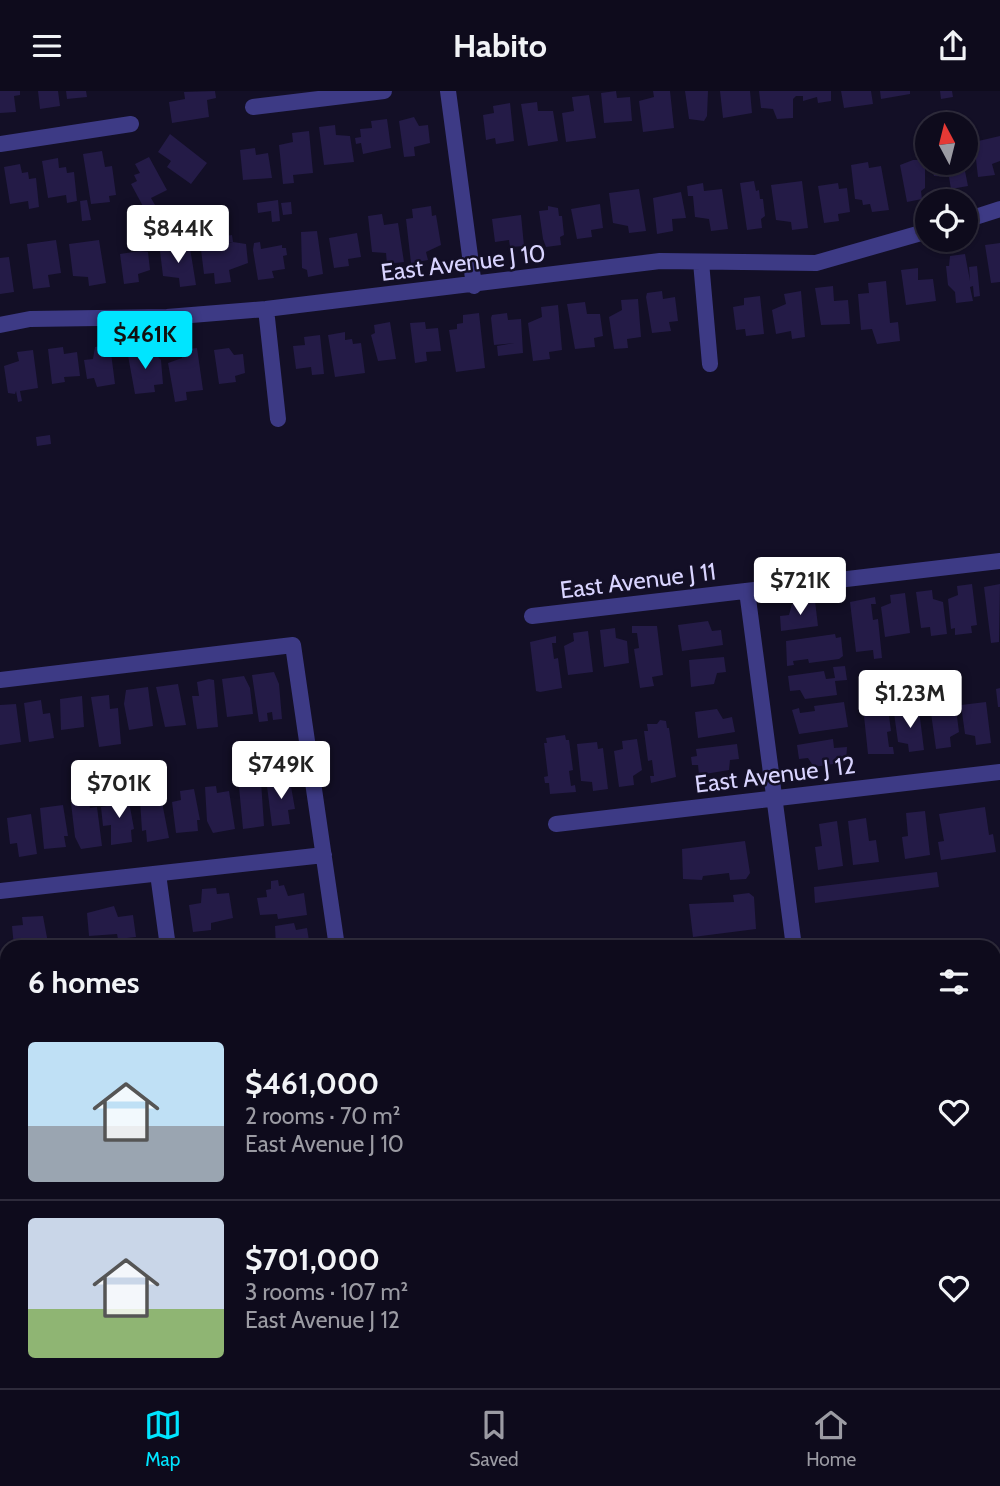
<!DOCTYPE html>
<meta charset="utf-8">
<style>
body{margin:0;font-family:Cabin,sans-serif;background:#1c1929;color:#f1f3f6;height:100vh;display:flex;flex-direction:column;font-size:26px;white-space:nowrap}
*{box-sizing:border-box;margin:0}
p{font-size:23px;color:#9b9ba3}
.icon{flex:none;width:38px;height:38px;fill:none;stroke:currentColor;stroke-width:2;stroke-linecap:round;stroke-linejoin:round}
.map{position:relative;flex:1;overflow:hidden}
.panel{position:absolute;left:0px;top:849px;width:1001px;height:450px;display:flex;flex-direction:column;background:#0e0b1c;border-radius:21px 21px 0 0;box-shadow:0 2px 5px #0004,0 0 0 2px #2e2b3b}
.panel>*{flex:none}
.needle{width:46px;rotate:353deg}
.tools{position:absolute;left:915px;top:21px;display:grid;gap:14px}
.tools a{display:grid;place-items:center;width:63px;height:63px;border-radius:50%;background:#0e0b1c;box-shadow:0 2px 5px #0004,0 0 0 2px #2e2b3b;font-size:35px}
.price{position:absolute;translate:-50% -60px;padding:0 16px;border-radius:7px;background:#fff;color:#222;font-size:23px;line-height:46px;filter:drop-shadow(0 2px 4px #0008)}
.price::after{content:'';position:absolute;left:50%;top:42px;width:21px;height:16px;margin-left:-10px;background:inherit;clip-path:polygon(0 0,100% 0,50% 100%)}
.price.current{background:#00e5ff;color:#111}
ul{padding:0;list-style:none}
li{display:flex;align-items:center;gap:21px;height:175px;padding:0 28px}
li+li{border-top:2px solid #2e2b3b}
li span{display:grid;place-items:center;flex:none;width:196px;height:140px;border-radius:7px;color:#555}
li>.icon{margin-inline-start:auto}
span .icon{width:84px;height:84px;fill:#fffc;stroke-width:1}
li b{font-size:30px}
h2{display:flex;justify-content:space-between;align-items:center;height:84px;padding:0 28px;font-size:30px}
header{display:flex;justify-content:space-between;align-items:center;height:91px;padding:0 28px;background:#0e0b1c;font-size:32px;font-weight:800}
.tab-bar{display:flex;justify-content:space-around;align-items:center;height:98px;border-top:2px solid #2e2b3b;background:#0e0b1c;font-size:19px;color:#9b9ba3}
.tab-bar a{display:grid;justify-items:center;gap:4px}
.tab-bar .current{color:#00e5ff}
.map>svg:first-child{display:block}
.building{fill:#241b47}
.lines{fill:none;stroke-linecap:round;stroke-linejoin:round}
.minor{stroke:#3d3a85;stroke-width:16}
.labels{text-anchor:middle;stroke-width:5;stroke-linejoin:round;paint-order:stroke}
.street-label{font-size:24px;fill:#d9d4ff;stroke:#130f26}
</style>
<header><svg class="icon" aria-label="menu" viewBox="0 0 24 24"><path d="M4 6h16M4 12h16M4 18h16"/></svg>Habito<svg class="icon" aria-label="share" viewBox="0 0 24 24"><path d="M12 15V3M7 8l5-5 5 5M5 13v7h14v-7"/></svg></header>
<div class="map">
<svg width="1000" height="1297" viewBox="0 0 1000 1297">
<rect width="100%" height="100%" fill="#130f26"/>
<path class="building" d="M0,0H20V4L14,5L16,21L0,22Z
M38,0H58L60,15L40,18Z
M66,0H86L87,6L67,8Z
M215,0L216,7L207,9L209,26L172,32L169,11L185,8L184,1Z
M616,0L617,7L630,6L632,30L604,32L601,2Z
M653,0H670L674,37L643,41L639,10L654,6Z
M685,0H708L707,25L704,30L689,28Z
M720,0H750L752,22L723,27Z
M759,0H831V10L818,12L817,6L803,10V5H796L793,8V27L777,28L773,18L761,17Z
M841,0H871L873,13L844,17Z
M880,0H910V3L881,8Z
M940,0H952L953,6L941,8Z
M589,4L596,47L566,51L562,22L574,20L572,6Z
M537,11L538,20H553L558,50L528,55L521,13Z
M510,12L514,50L496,53L495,47L486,49L483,24L494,22L493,15Z
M414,26L419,35L428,34L430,52L414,56L415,65L404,66L399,30Z
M387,28L391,57L363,63L361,52L356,53L355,47L361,46L360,38L372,37L371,30Z
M335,34L336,44L350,45L354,71L324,74L319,36Z
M309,40L313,82L293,84L294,92L283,93L279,54L293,51L292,42Z
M170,43L207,72L191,93L167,76L171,70L158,61Z
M1000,45V70L992,73L995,84L978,86L974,51Z
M255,57L256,64L268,62L272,87L243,89L240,59Z
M102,60L105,76L112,75L116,104L109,105L110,111L91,113L83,63Z
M149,66L167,99L151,107L155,114L145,119L131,93L137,90L134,84L140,82L135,73Z
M58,67L59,77L66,76L67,82L74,81L77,110L67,112L66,104L48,107L42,70Z
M913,69H925V97L921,100L922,108L907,111L900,74Z
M868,71L869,77L881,75L889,119L872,121L870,113L863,114L862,109L855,108L851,74Z
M931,72H967L964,75L968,95L951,98L949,86L934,85Z
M20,73L22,82L28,81L29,88L36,87L39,116L29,118L28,110L10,113L4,76Z
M754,90L756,100L759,99L760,108H763L765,125L761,128L762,137L747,139L740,92Z
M802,90L808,137L792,139L791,131L776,129L771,94Z
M703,92L704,100L722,98L728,138L711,140L709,128L695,126L693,105H688L687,95Z
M838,92L839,98L847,97L850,121L838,123L839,130L824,132L818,95Z
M639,98L646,140L629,142L628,135L613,132L609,102Z
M681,101L686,127L672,128L673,140L657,143L653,107Z
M87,109L91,129L82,130L80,110Z
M278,109L280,130L272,131L271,120L258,122L257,112Z
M291,111L292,123L283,124L281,112Z
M600,113L603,137L591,139L592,146L577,148L571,118Z
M431,115L432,125L436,124L441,154L426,161L428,169L411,172L406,128L413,127L412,118Z
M548,115L558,117L559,125H562L564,144L560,146L561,154L546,156L543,148L539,120L548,119Z
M207,116L211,158L233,151L246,153L248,172L229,179L231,191L215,193L214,182L204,183L196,118Z
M382,123L384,134L398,132L404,171L387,173L386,162L372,161L368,125Z
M521,124L524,155L510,156L509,149L495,151L492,128Z
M317,140L323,183L308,186L307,179L302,177L301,141Z
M357,142L361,166L348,168L349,175L334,177L329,147Z
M232,144L233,151L213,154L212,147Z
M56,149L61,182L48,184L50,196L33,198L27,153Z
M99,149L106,192L89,195L88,186L73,185L69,153Z
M260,151L261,158L282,154V157H286L287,164L283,165L285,178L272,180L274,187L258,189L253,159L254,152Z
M177,152L178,158L190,157L196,194L180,196L179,187L163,185L160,160L167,159V153Z
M1000,152V191L991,192L985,154Z
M140,160L148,161L150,179L138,183L139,191L124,193L120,163Z
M965,163L970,190L969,176L977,175L980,205L974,206L973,195L970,196L973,210L956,212L955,201L948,194L946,175H949L950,165Z
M9,166L14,201L0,203V167Z
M918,177V189L933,188L936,210L906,214L901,179Z
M886,190L890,232L898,231L900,250L877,253L872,238L861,239L858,203L869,202L868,192Z
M833,195L834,210L848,209L850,233L821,234L815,197Z
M662,200L663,208L675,206L678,230L669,231L671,240L652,242L646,206L647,202Z
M801,200L805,246L792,248L791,240L776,243L772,219L786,213L784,203Z
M760,205L764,243L746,245L745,238L736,239L733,216L744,214V207Z
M638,208L641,246L627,248L628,257L614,258L609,226L622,219L621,209Z
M585,211L587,223H600L603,245L594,247L595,256L575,258L567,213Z
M558,214L562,259L549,261L550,268L533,270L528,232L542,226L541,216Z
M479,222L485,277L456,281L449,239L457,238V233L463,232V224Z
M507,222L508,229L521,228L523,262L498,265L497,255L515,252L494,254L491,227L492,224Z
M390,231L396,268L378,270L371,244L375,242L374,234Z
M425,231L426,238L438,237L441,260L426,261L427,270L415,272L410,232Z
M345,241V249L352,248L353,253L361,252L365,282L335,286L328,244Z
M320,244L324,283L312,284L311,276L296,278L293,255L305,254L304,246Z
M110,254L115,293L97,296L94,287L87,288L84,269L93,268L95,256Z
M63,256L64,263L77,261L80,285L64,286L65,291L52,293L48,258Z
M142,256L144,265H157L161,269L163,293L154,294L155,301L135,303L127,259Z
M197,257L203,299L186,301L187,309L175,311L168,272L182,267L181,259Z
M229,257L234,264L243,263L245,282L235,285L236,291L219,293L214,259Z
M33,259L38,297L20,300L22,310L18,311L16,300L15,303L8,302L4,275L19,270L17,261Z
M50,344L51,353L37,355L36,346Z
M972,493L977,534L971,535L972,542L955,544V537L951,538L948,508L958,504L957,495Z
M1000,493L999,551L991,552L984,496Z
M932,499L933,508L943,511L947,543L931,545L930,536L921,537L916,501Z
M905,502L910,542L885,546L881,516L891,512L890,504Z
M875,506L876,513H871L873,529L878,528L882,567L874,568L873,559L856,561L850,511Z
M815,510L818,535L781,540L780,525L789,524L792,513Z
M708,530L712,540L721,539L723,554L682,560L678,534Z
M632,535H657L663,584L652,586L654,595L640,597L634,558L639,557L637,542H632Z
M615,537L616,547L627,550L629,572L604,576L600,539Z
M588,540L593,581L568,584L564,555L574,550L573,542Z
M835,543L836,547L841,546L843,565L839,568L809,572L808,568L793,570L794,574L787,575L786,550Z
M556,545V552H552L554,568L558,567L562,597L540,601L536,600L530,551Z
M724,566L726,581L717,582L714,593L691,596L689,569Z
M845,575L847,589L835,590L837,604L805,608L800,599L790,600L788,585L824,580L826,588L835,587L833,576Z
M274,581L279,593L282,628L273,629L272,621L267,622L268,630L259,631L252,584Z
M244,585L250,597L253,623L227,626L222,588Z
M209,588L214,589L218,636L197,638L192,605H199L197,591Z
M178,593L186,634L165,636L156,596Z
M148,596L153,635L129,639L124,613L126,599Z
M1000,597V616H998L996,598Z
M109,604L110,618L118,617L121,653L99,656L91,606Z
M878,604L879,612L887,610L891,640L887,641L889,656H893L894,663H868L862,606Z
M82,605L84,636L61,639L60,608Z
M41,609L43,623L50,622L54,647L29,651L24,612Z
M844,611L848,636L799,643L792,619L799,617L800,622L815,620L814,615Z
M986,611L991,652L976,654L975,645L965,643L961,614Z
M16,613L21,651L0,654V614Z
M717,618L723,628L732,626L735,641L698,647L695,621Z
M956,618L959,641L950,646L951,656L936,658L931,622Z
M919,619L924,659L909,661L908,653L898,651L894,622Z
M660,629L666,630L667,637H669L676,686L651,692L650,685H654L652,669L648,670L644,640H648L647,633H657Z
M565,644L566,649H569L573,679L569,680L571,695L575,694L576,701L550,703L549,692H545L544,686L548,685L544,652H547L546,647Z
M637,648L642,679L633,685L634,694L619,696L614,660L623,658L622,650Z
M833,648L834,657L847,656L846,671L814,676L808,667L799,668L797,654Z
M597,651L598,658L603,657L608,698L593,700L592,691L581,690L577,653Z
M737,653L739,668L730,669L729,679L699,684L698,674H692L691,666L697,665L696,658Z
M289,684L295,718L288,719L290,733L272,735L267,695L280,694L278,685Z
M261,690L264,735L243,738L239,696Z
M216,695L217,702L229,700L235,738L213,742L207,730L205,696Z
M194,698L200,729H197L198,740L176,742L172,711L181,709L180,700Z
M128,705L134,738L131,739L132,751L111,754V734L103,735L101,716L107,715L108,707Z
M161,706L169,747L147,751L146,739L142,740L140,709Z
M89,710L90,717L97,716L102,755L81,758L75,746L71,712Z
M63,714L68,745H64L66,756L44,758L40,717Z
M985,716L989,744L993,743L996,761L941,769L938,751L944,750L939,723Z
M925,720L930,764L905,768L902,746L908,745L906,722Z
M31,723L37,763L19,766L17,752L10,753L7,727Z
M866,727L869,750L876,749L879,771L853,774L848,730Z
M837,730L843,775L818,779L815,756L822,755L819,733Z
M745,750L750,782L746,788L730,789L729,782L703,785L702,789L683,788L682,758Z
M937,781L939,796L815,812L814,796Z
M278,789L279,795L284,794L288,805L304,802L307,824L278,828L277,823L260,824L257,807L267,806L266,799L271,798V790Z
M216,797L217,803L229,802L233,827L211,832V839L193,841L189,814L201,812L202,798Z
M749,802L754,806L756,838L693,846L689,813L734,811L733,804Z
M114,815L118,826L133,824L136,846L118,848L117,843L89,845L87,822Z
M43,825L48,852L14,856L12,835L23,834L22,826Z
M294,832L296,839L307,837L310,856H276L275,835Z
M214,847L215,853L226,851L228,856H196L195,850Z
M994,905H1000V953L994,954Z
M1000,959V987L994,988V960Z
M1000,992V1007L994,1008V993Z
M0,1120L7,1121V1143H4L6,1159H0Z
M1000,1162V1255H994V1163Z
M7,1229V1277H5L0,1230Z
M55,1292H70L72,1297H48V1294Z
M81,1292H117L118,1297H91L90,1294L82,1295Z
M123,1292H156L157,1297H124Z
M170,1292H203V1297H170Z
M352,1292H370L371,1297H337V1294Z
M750,1292H813L814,1297H750Z
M288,1293L289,1297H271V1295Z"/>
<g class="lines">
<path class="minor" d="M448,0L474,195
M253,16L384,0
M0,53L131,33
M966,129L1000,118
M701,171L710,273
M266,218L278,328
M0,234L30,228L167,226L266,218L660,170L816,172L928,140
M747,500L794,856
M532,525L1000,470
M0,589L293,554L337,856
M556,733L1000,681
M158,783L168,856
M0,800L324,764
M0,952L7,1004
M0,1194L7,1193
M226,1292L227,1297
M397,1292L398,1297
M852,1292L853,1297"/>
</g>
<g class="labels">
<g class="street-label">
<text transform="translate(463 172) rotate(-7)" y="8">East Avenue J 10</text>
<text transform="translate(638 490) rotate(-7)" y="8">East Avenue J 11</text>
<text transform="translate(775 684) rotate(-7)" y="8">East Avenue J 12</text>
</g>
</g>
</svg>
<div class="tools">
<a><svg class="needle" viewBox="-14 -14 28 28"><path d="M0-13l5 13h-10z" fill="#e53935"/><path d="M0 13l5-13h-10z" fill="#9b9ba3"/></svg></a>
<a><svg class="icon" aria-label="locate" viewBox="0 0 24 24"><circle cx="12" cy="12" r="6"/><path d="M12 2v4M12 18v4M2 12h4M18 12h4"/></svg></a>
</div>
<b class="price" style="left:178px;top:174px">$844K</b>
<b class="price current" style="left:145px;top:280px">$461K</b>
<b class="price" style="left:800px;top:526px">$721K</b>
<b class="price" style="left:910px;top:639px">$1.23M</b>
<b class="price" style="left:281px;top:710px">$749K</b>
<b class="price" style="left:119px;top:729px">$701K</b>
<section class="panel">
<h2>6 homes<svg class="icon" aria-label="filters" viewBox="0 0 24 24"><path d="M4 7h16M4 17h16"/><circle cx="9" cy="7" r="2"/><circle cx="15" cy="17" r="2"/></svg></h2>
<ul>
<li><span style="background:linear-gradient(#bfe0f5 60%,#9aa5b1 0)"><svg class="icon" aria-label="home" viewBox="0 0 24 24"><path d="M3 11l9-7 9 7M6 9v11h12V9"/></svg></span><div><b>$461,000</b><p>2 rooms · 70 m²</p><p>East Avenue J 10</p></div><svg class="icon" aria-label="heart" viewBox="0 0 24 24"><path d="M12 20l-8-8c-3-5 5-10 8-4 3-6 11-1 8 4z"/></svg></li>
<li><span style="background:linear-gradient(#c9d6e8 65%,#8fb573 0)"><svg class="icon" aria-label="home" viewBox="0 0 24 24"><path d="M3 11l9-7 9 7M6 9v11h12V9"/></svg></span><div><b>$701,000</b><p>3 rooms · 107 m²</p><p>East Avenue J 12</p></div><svg class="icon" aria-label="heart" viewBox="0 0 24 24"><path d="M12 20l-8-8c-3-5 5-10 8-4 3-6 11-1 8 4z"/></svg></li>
</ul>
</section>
</div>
<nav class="tab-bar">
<a class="current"><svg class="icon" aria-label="map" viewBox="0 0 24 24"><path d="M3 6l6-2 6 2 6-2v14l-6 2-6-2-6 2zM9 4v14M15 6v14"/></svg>Map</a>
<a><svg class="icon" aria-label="saved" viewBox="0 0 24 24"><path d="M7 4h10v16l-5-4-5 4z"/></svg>Saved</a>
<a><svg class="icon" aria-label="home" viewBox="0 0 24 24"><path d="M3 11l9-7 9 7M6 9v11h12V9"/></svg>Home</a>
</nav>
